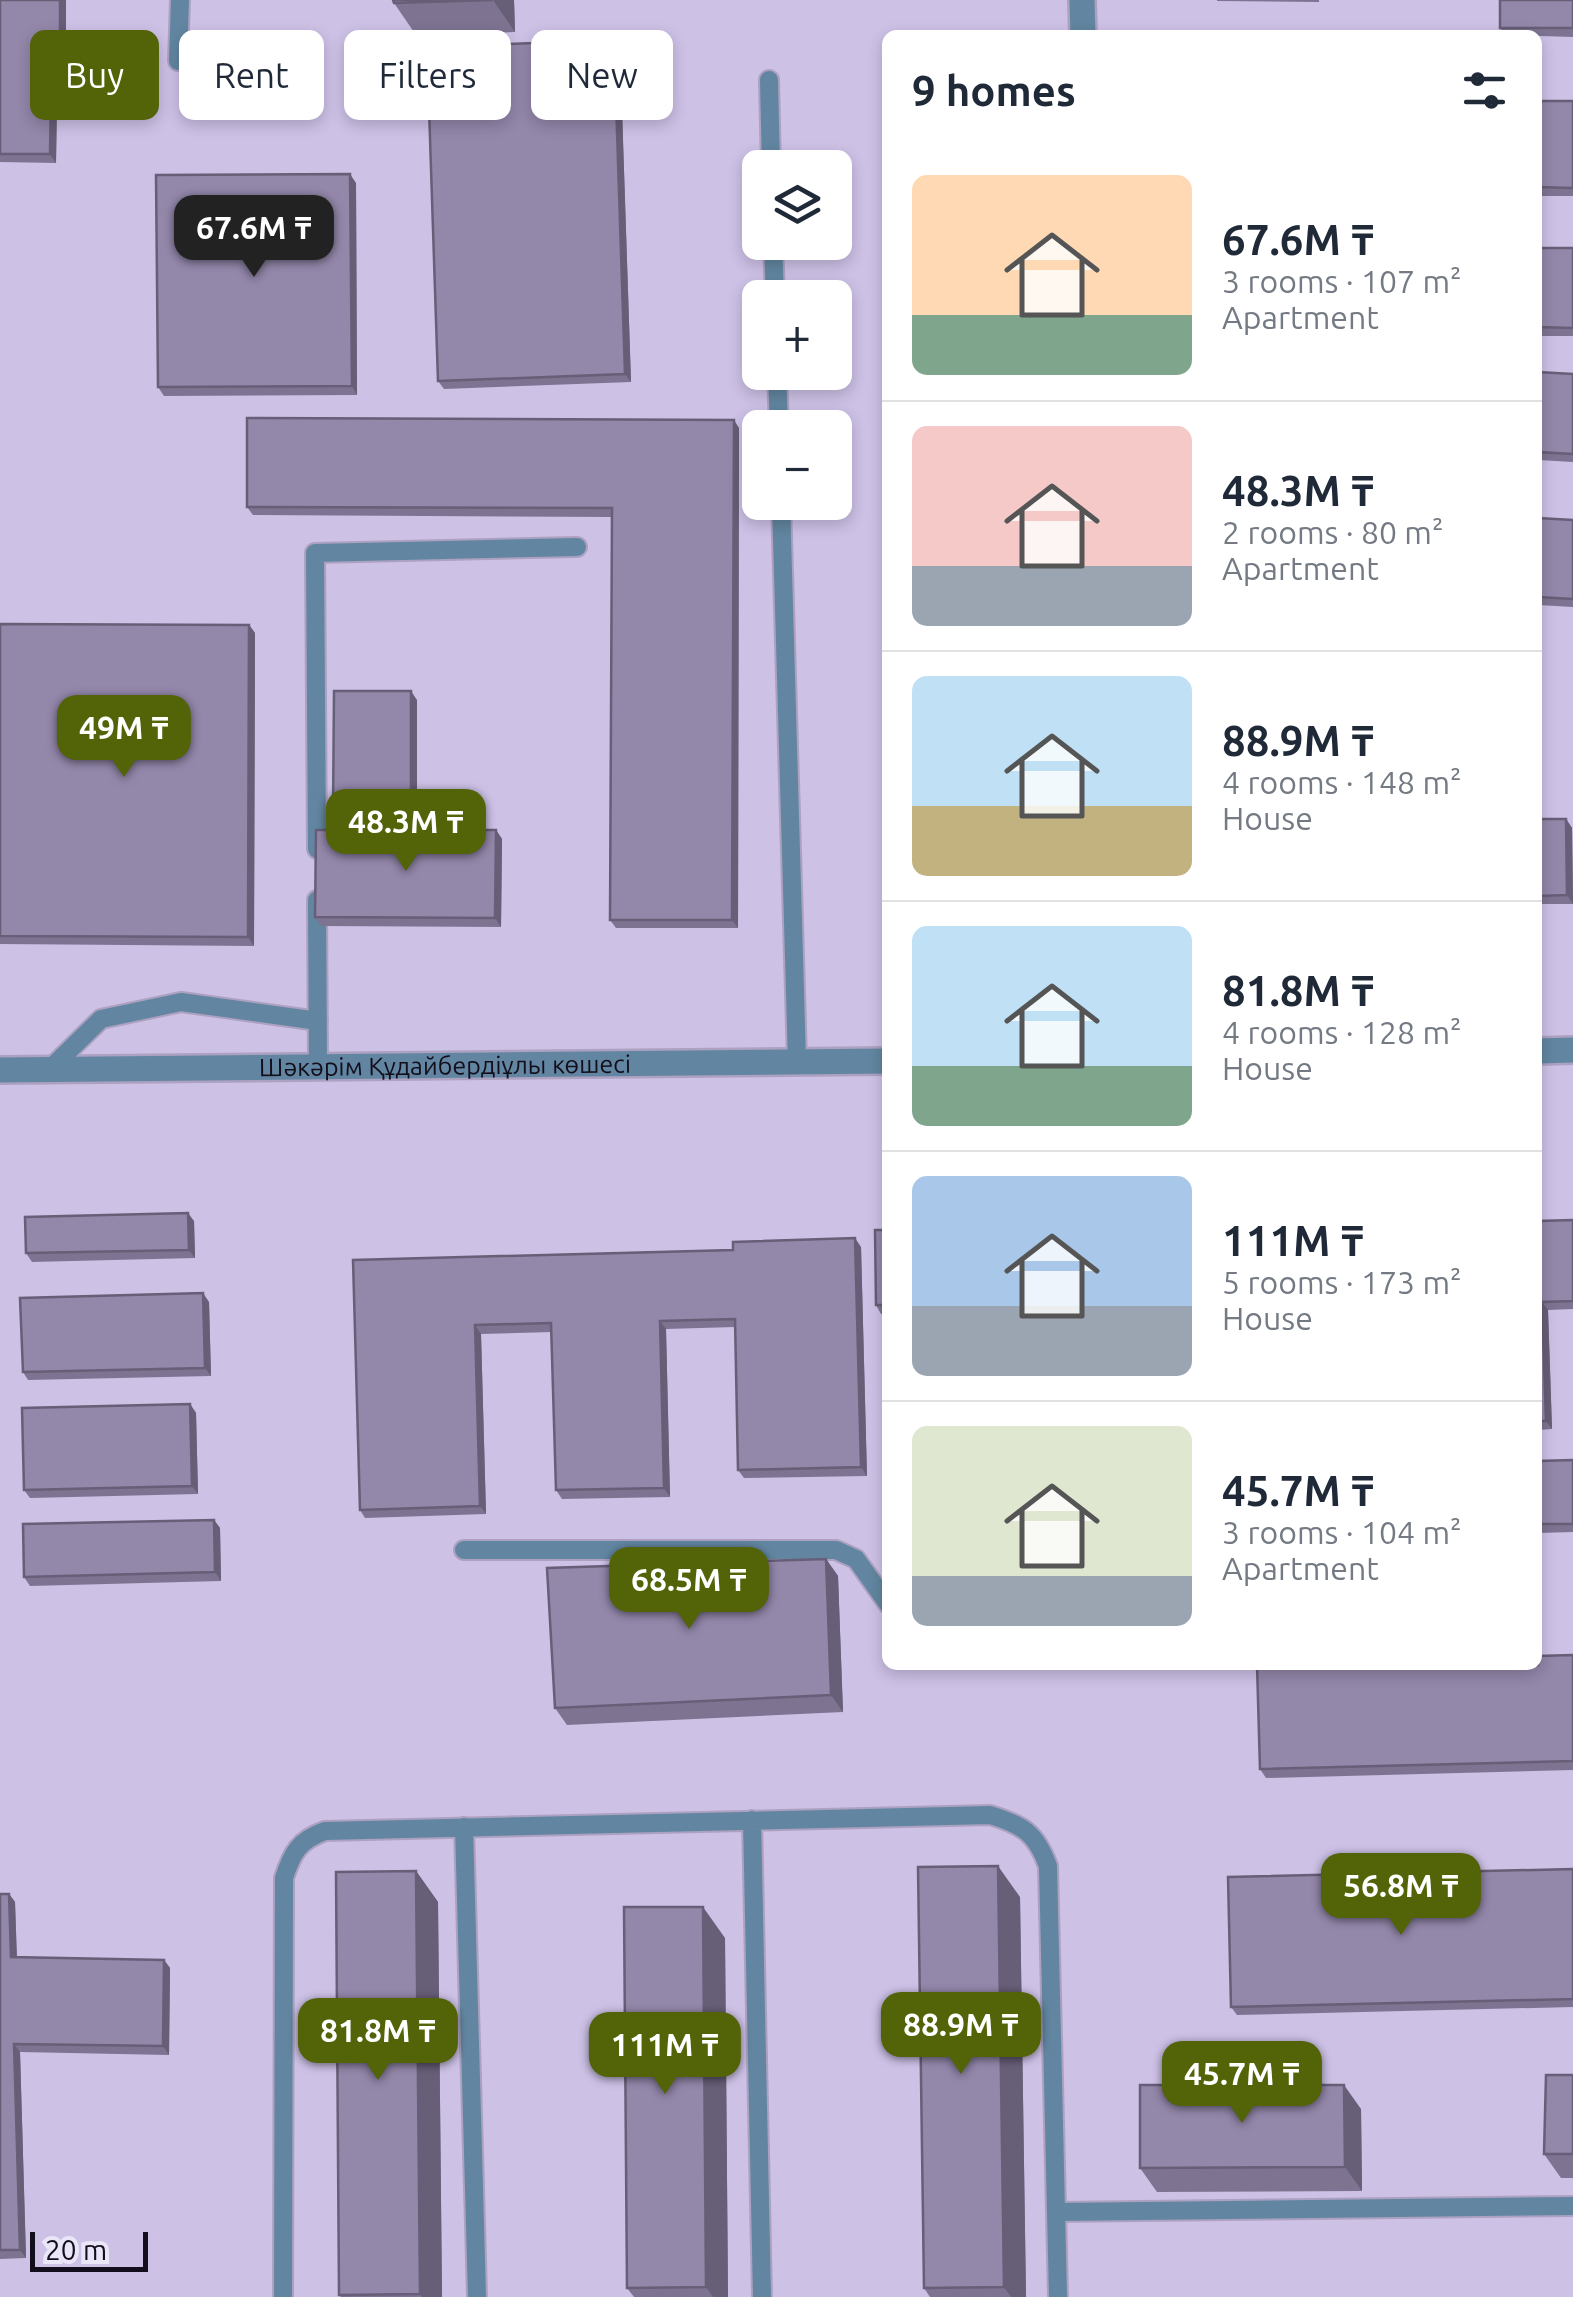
<!DOCTYPE html>
<meta charset="utf-8">
<style>
body{margin:0;font-family:Ubuntu,sans-serif;background:#f6f6f7;color:#1f2937;height:100vh;display:flex;flex-direction:column;font-size:38px;white-space:nowrap}
*{box-sizing:border-box;margin:0}
p{font-size:32px;color:#747a83}
.icon{flex:none;width:55px;height:55px;fill:none;stroke:currentColor;stroke-width:2;stroke-linecap:round;stroke-linejoin:round}
.map{position:relative;flex:1;overflow:hidden}
.drawer{position:absolute;left:882px;top:30px;width:660px;height:1640px;display:flex;flex-direction:column;background:#fff;border-radius:15px;box-shadow:0 5px 15px #0003}
.drawer>*{flex:none}
.hud{position:absolute;left:30px;top:30px;width:702px;height:90px;display:flex;gap:20px}
.controls{position:absolute;left:742px;top:150px;display:grid;gap:20px}
.controls a{display:grid;place-items:center;width:110px;height:110px;border-radius:15px;background:#fff;box-shadow:0 5px 15px #0003;font-size:50px}
.scale{position:absolute;left:30px;bottom:25px;width:118px;box-sizing:border-box;padding-left:10px;border:5px solid #130e1b;border-top:0;font-size:28px;line-height:35px;white-space:nowrap;color:#130e1b;-webkit-text-stroke:8px #ebe5f8;paint-order:stroke}
.price{position:absolute;translate:-50% -85px;padding:0 22px;border-radius:20px;background:#526308;color:#fff;font-size:32px;line-height:65px;filter:drop-shadow(0 2px 5px #0008)}
.price::after{content:'';position:absolute;left:50%;top:60px;width:30px;height:22px;margin-left:-15px;background:inherit;clip-path:polygon(0 0,100% 0,50% 100%)}
.price.on{background:#222;color:#fff}
ul{padding:0;list-style:none}
li{display:flex;align-items:center;gap:30px;height:250px;padding:0 30px}
li+li{border-top:2px solid #e0e1e3}
li span{display:grid;place-items:center;flex:none;width:280px;height:200px;border-radius:15px;color:#555}
li>.icon{margin-inline-start:auto}
span .icon{width:120px;height:120px;fill:#fffc;stroke-width:1}
li b{font-size:42px}
h2{display:flex;justify-content:space-between;align-items:center;height:120px;padding:0 30px;font-size:42px}
.tag{padding:0 35px;border-radius:15px;background:#fff;box-shadow:0 5px 15px #0003;font-size:35px;line-height:90px}
.tag.on{background:#526308;color:#fff}
.map>svg:first-child{display:block}
.lines{fill:none;stroke-linecap:round;stroke-linejoin:round}
.service-casing{stroke:#aca1c1;stroke-width:22}
.minor-casing{stroke:#aca1c1;stroke-width:30}
.service{stroke:#6286a1;stroke-width:18}
.minor{stroke:#6286a1;stroke-width:25}
.wall{fill:#7e7492}
.shaded-wall{fill:#675e77}
.building{fill:#9387aa;stroke:#675e77;stroke-width:2.5}
.labels{text-anchor:middle;stroke-width:8;stroke-linejoin:round;paint-order:stroke}
.street-label{font-size:25px;fill:#130e1b;stroke:#ebe5f8}
</style>
<div class="map">
<svg width="1573" height="2297" viewBox="0 0 1573 2297">
<rect width="100%" height="100%" fill="#cdc1e6"/>
<g class="lines">
<defs>
<path id="service" d="M178,61L180,0
M769,80L771,168
M773,242L775,298
M777,372L779,428
M781,502L797,1062
M317,849L315,553L577,547
M317,900L318,1065
M50,1069L101,1019L181,1002L318,1021
M464,1550H836L856,1559L888,1604
M752,1820L762,2297
M464,1827L477,2297
M1056,2212L1573,2206
M283,2297L284,1878C292,1853 299,1840 325,1831L990,1815C1023,1825 1036,1833 1048,1866L1058,2297"/>
<g id="minor">
<path d="M1082,0L1083,35"/>
<path d="M1538,1051L1573,1050"/>
<path id="s1" d="M0,1070L888,1061"/>
</g>
</defs>
<use href="#service" class="service-casing"/>
<use href="#minor" class="minor-casing"/>
<use href="#service" class="service"/>
<use href="#minor" class="minor"/>
</g>
<path class="wall" d="M0,0H66V101H57L56,163L0,162Z
M514,0L515,32L416,35L394,3Z
M1217,0H1319V2L1217,1Z
M1573,0V37L1505,35L1500,28Z
M620,49L631,382L444,389L438,381Z
M1538,101H1573V196H1538Z
M356,183L357,395L164,396L158,387Z
M1538,248H1573V336H1538Z
M1538,372L1573,374V462L1538,460Z
M739,428L738,928H616L610,920L612,517L253,515L247,507Z
M1538,518L1573,520V607L1538,605Z
M0,624L249,625L255,633L254,946L0,944Z
M417,700V822H339L333,813Z
M1538,819H1566L1572,828L1573,904H1538Z
M496,830L502,839L501,927L321,926L315,917Z
M1573,1220V1309L1548,1310L1552,1429L1538,1430V1221Z
M194,1221L195,1258L32,1262L26,1253Z
M888,1230V1314H881L876,1305Z
M861,1247L867,1476L744,1478L738,1470L735,1327L666,1329L670,1497L562,1499L556,1490L552,1332L481,1334L486,1514L365,1518L360,1510L353,1260Z
M209,1302L211,1376L28,1380L23,1372Z
M190,1404L196,1413L198,1494L30,1498L24,1490Z
M1573,1460V1532L1538,1533V1461Z
M214,1520L220,1528L221,1581L30,1586L24,1577Z
M826,1559L838,1576L843,1712L567,1725L555,1708Z
M1573,1655V1770L1266,1778L1260,1769Z
M1573,1869V2007L1237,2015L1231,2007Z
M416,1871L438,1902L442,2297H341L339,2295Z
M0,1894H9L15,1902L17,1957L164,1960L170,1968L169,2055L20,2052L26,2258L0,2259Z
M1020,1897L1026,2297H930L924,2288Z
M725,1938L728,2297H634L627,2288Z
M1573,2075V2178H1561L1544,2154Z
M1361,2109L1362,2191L1157,2192L1140,2168Z"/>
<path class="shaded-wall" d="M60,0H66V101L60,93Z
M493,0H514L515,32Z
M614,40L620,49L631,382L625,374Z
M51,92L57,101L56,163L50,154Z
M350,174L356,183L357,395L352,386Z
M734,420L739,428L738,928L732,920Z
M249,625L255,633L254,946L248,937Z
M411,691L417,700V822L411,813Z
M1566,819L1572,828L1573,904L1567,895Z
M496,830L502,839L501,927L495,918Z
M188,1213L194,1221L195,1258L189,1250Z
M855,1238L861,1247L867,1476L861,1467Z
M203,1293L209,1302L211,1376L205,1368Z
M1542,1302L1548,1310L1552,1429L1546,1421Z
M660,1321L666,1329L670,1497L664,1488Z
M475,1325L481,1334L486,1514L480,1506Z
M190,1404L196,1413L198,1494L192,1486Z
M214,1520L220,1528L221,1581L215,1572Z
M826,1559L838,1576L843,1712L831,1695Z
M998,1866L1020,1897L1026,2297H1011L1004,2287Z
M416,1871L438,1902L442,2297H422L420,2294Z
M9,1894L15,1902L17,1966L11,1957Z
M703,1907L725,1938L728,2297H713L706,2287Z
M164,1960L170,1968L169,2055L163,2046Z
M14,2044L20,2052L26,2258L20,2250Z
M1344,2085L1361,2109L1362,2191L1345,2167Z"/>
<path class="building" d="M0,0H60V93L51,92L50,154H0Z
M393,0H493L394,3Z
M1500,0H1573V28H1500Z
M614,40L625,374L438,381L427,47Z
M1538,101H1573V188L1538,187Z
M350,174L352,386L158,387L156,175Z
M1538,248H1573V328L1538,327Z
M1538,372L1573,374V454L1538,452Z
M247,418L734,420L732,920H610L612,508L247,507Z
M1538,518L1573,520V599L1538,597Z
M0,624L249,625L248,937L0,936Z
M334,691H411V813H333Z
M1538,819H1566L1567,895L1538,896Z
M316,830H496L495,918L315,917Z
M188,1213L189,1250L26,1253L25,1217Z
M1573,1220V1301L1542,1302L1546,1421H1538V1221Z
M875,1230H888V1305H876Z
M855,1238L861,1467L738,1470L735,1319L660,1321L664,1488L556,1490L551,1323L475,1325L480,1506L360,1510L353,1260L733,1250V1242Z
M203,1293L205,1368L23,1372L20,1298Z
M190,1404L192,1486L24,1490L22,1408Z
M1573,1460V1524H1538V1461Z
M214,1520L215,1572L24,1577L23,1524Z
M826,1559L831,1695L555,1708L547,1568Z
M1573,1655V1761L1260,1769L1257,1665H1538V1656Z
M998,1866L1004,2287L924,2288L918,1867Z
M1573,1869V1999L1231,2007L1228,1877Z
M416,1871L420,2294L339,2295L336,1872Z
M0,1894H9L11,1957L164,1960L163,2046L14,2044L20,2250H0Z
M624,1907H703L706,2287L627,2288Z
M1546,2075H1573V2154H1544Z
M1140,2085H1344L1345,2167L1140,2168Z"/>
<g class="labels">
<g class="street-label">
<text dy="9" stroke="none"><textPath href="#s1" startOffset="445">Шәкәрім Құдайбердіұлы көшесі</textPath></text>
</g>
</g>
</svg>
<div class="controls">
<a><svg class="icon" aria-label="layers" viewBox="0 0 24 24"><path d="M12 4l9 5-9 5-9-5zM3 14l9 5 9-5"/></svg></a>
<a>+</a>
<a>−</a>
</div>
<div class="scale">20 m</div>
<b class="price on" style="left:254px;top:280px">67.6M ₸</b>
<b class="price" style="left:124px;top:780px">49M ₸</b>
<b class="price" style="left:406px;top:874px">48.3M ₸</b>
<b class="price" style="left:689px;top:1632px">68.5M ₸</b>
<b class="price" style="left:1401px;top:1938px">56.8M ₸</b>
<b class="price" style="left:961px;top:2077px">88.9M ₸</b>
<b class="price" style="left:378px;top:2083px">81.8M ₸</b>
<b class="price" style="left:665px;top:2097px">111M ₸</b>
<b class="price" style="left:1242px;top:2126px">45.7M ₸</b>
<div class="hud">
<a class="tag on">Buy</a>
<a class="tag">Rent</a>
<a class="tag">Filters</a>
<a class="tag">New</a>
</div>
<section class="drawer">
<h2>9 homes<svg class="icon" aria-label="filters" viewBox="0 0 24 24"><path d="M4 7h16M4 17h16"/><circle cx="9" cy="7" r="2"/><circle cx="15" cy="17" r="2"/></svg></h2>
<ul>
<li><span style="background:linear-gradient(#ffd9b3 70%,#7fa58c 0)"><svg class="icon" aria-label="home" viewBox="0 0 24 24"><path d="M3 11l9-7 9 7M6 9v11h12V9"/></svg></span><div><b>67.6M ₸</b><p>3 rooms · 107 m²</p><p>Apartment</p></div></li>
<li><span style="background:linear-gradient(#f6c9c9 70%,#9aa5b1 0)"><svg class="icon" aria-label="home" viewBox="0 0 24 24"><path d="M3 11l9-7 9 7M6 9v11h12V9"/></svg></span><div><b>48.3M ₸</b><p>2 rooms · 80 m²</p><p>Apartment</p></div></li>
<li><span style="background:linear-gradient(#bfe0f5 65%,#c2b280 0)"><svg class="icon" aria-label="home" viewBox="0 0 24 24"><path d="M3 11l9-7 9 7M6 9v11h12V9"/></svg></span><div><b>88.9M ₸</b><p>4 rooms · 148 m²</p><p>House</p></div></li>
<li><span style="background:linear-gradient(#bfe0f5 70%,#7fa58c 0)"><svg class="icon" aria-label="home" viewBox="0 0 24 24"><path d="M3 11l9-7 9 7M6 9v11h12V9"/></svg></span><div><b>81.8M ₸</b><p>4 rooms · 128 m²</p><p>House</p></div></li>
<li><span style="background:linear-gradient(#a9c7e8 65%,#9aa5b1 0)"><svg class="icon" aria-label="home" viewBox="0 0 24 24"><path d="M3 11l9-7 9 7M6 9v11h12V9"/></svg></span><div><b>111M ₸</b><p>5 rooms · 173 m²</p><p>House</p></div></li>
<li><span style="background:linear-gradient(#dfe7d0 75%,#9aa5b1 0)"><svg class="icon" aria-label="home" viewBox="0 0 24 24"><path d="M3 11l9-7 9 7M6 9v11h12V9"/></svg></span><div><b>45.7M ₸</b><p>3 rooms · 104 m²</p><p>Apartment</p></div></li>
</ul>
</section>
</div>
